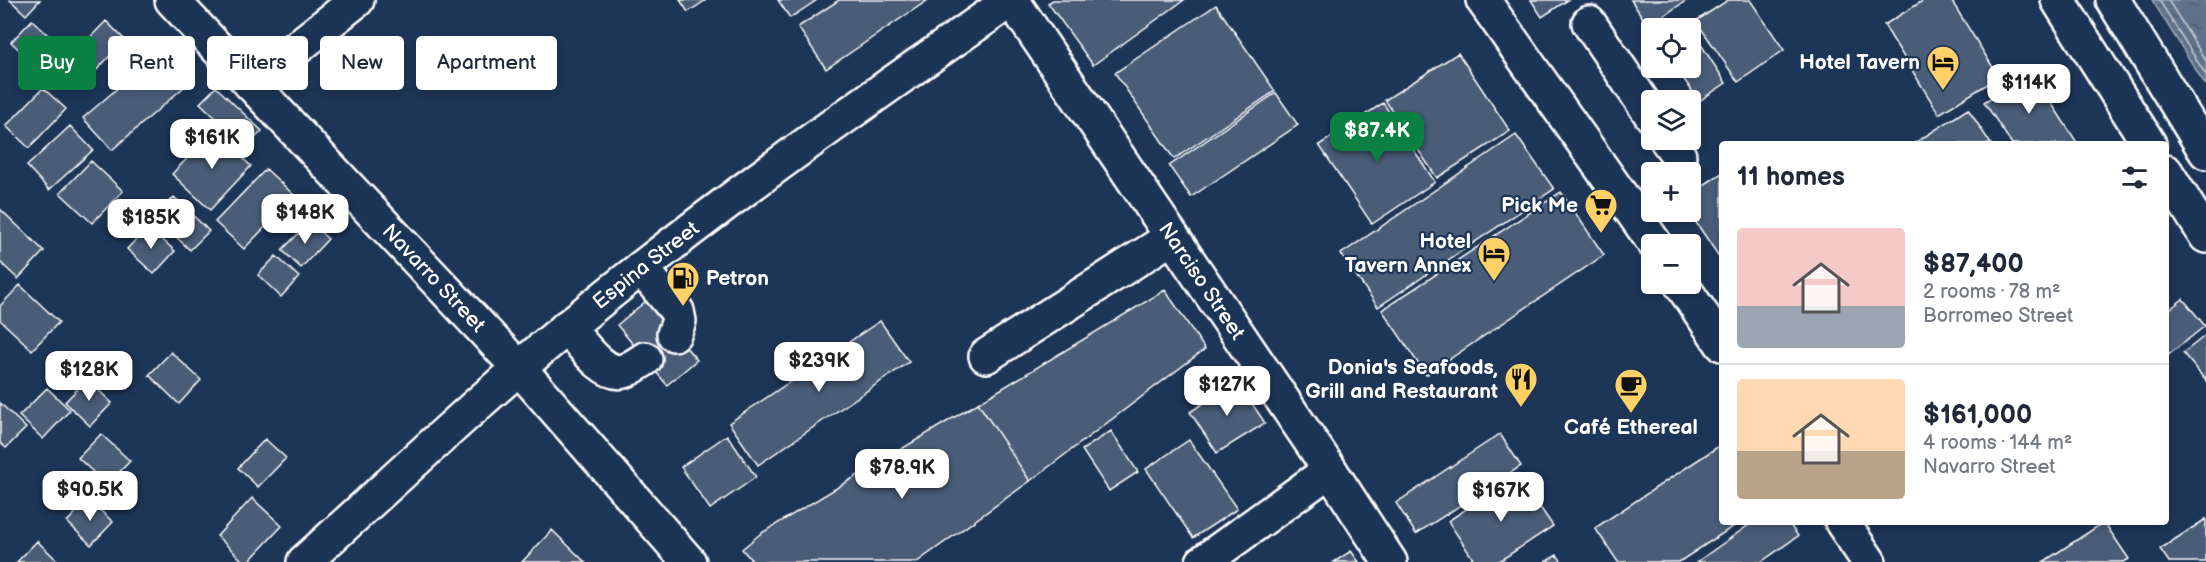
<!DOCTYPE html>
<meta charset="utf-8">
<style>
body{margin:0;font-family:"Balsamiq Sans",sans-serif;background:#f6f6f7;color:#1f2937;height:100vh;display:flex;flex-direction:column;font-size:22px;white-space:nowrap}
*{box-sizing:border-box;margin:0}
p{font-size:20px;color:#747a83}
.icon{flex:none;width:33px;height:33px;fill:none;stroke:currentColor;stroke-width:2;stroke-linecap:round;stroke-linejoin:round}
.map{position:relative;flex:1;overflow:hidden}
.drawer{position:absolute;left:1719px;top:141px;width:450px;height:384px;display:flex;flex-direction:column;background:#fff;border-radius:6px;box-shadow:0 3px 9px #0003}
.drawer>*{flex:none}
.guide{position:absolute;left:18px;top:36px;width:570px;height:54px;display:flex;gap:12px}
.buttons{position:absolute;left:1641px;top:18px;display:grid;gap:12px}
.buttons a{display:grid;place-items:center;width:60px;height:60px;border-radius:6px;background:#fff;box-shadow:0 3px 9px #0003;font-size:30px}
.price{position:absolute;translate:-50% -51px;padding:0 14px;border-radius:12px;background:#fff;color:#222;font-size:20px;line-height:39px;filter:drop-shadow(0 2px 3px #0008)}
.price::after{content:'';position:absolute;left:50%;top:36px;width:18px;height:14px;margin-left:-9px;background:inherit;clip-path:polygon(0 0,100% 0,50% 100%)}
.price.active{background:#0b8043;color:#fff}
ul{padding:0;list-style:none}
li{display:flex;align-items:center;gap:18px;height:150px;padding:0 18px}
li+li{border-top:2px solid #e0e1e3}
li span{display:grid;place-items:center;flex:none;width:168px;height:120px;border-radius:6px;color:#555}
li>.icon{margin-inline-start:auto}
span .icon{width:72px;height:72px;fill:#fffc;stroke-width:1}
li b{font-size:26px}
h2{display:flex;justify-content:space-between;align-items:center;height:72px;padding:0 18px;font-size:26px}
.chip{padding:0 21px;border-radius:6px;background:#fff;box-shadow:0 3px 9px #0003;font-size:21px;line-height:54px}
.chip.active{background:#0b8043;color:#fff}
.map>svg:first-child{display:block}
.water{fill:url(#water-ripples);stroke:#a0aab8;stroke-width:1.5}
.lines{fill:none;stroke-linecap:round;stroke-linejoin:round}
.shore{stroke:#c0c7d0;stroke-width:1.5}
.building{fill:#4a5d79;stroke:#fff;stroke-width:1.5}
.minor-casing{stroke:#fff;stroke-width:38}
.major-casing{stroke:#fff;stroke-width:38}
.minor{stroke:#1d3557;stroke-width:33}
.major{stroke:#1d3557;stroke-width:33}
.labels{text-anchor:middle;stroke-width:4.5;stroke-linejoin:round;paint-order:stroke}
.poi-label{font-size:21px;font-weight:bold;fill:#fff;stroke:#1d3557;text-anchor:end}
.street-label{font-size:21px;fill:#fff;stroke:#1d3557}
</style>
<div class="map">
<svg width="2206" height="562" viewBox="0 0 2206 562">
<defs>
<pattern id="water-ripples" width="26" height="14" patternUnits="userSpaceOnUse" patternTransform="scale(1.5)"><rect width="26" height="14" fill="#617289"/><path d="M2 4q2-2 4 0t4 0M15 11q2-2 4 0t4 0" fill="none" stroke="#555d67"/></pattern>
</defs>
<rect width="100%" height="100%" fill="#1d3557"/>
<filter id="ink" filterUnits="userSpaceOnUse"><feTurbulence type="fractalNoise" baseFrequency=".0167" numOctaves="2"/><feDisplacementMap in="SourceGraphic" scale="12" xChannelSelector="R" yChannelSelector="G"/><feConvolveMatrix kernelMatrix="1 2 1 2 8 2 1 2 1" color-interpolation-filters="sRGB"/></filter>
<g filter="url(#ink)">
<path class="water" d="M2152,0H2206V86Z"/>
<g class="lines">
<path class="shore" d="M2159,0L2206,75
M2168,0L2206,61"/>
</g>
<path class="building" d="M10,0H40L26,15Z
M680,0H706L688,12Z
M778,0H817L790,18Z
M839,0H928L826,69L798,27Z
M1053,0H1184L1093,65L1048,3Z
M1531,0H1568L1542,17Z
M1631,0H1687L1648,26Z
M1728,0H1750L1784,50L1738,82L1696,21Z
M1924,0H1951L1999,77L1939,114L1884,25Z
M1216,5L1275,91L1174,159L1115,73Z
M32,20L50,37L29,59L11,42Z
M106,21L125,40L90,77L70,58Z
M1689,26L1726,83L1699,101L1676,68H1690V28H1686Z
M1458,53L1510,131L1437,178L1385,100Z
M156,55L184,87L112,150L83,118Z
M2031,72L2078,144H2012L1984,102Z
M216,87L262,131L246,147L200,103Z
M43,88L66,109L29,148L6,126Z
M1276,93L1298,125L1191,197L1169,166Z
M1383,103L1435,182L1372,224L1319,145Z
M1968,109L1991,144H1913Z
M70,126L93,150L49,190L27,166Z
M214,131L251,166L210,210L172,174Z
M1516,135L1554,189L1378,307L1341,254Z
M91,161L123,191L92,223L60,193Z
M266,169L295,196L244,249L215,222Z
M1722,173V261L1689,212L1690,194Z
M1561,192L1604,255L1426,375L1382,310Z
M174,197L209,231L190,250L155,217Z
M0,209L44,251L18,279L0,262Z
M310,222L328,239L301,268L282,250Z
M148,227L175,251L154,274L127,249Z
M276,256L299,277L281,297L258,275Z
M20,285L59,322L32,350L0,320V306Z
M1165,290L1205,349L1030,481L978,403Z
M2183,299L2205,326L2167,356L2166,312Z
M646,301L697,360L667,385L617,325Z
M880,321L909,362L758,465L729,423Z
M2206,335V381L2183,353Z
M171,352L201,380L179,404L149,375Z
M87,379L112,403L90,426L65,402Z
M1237,381L1265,423L1217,453L1190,412Z
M47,388L70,410L43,439L19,416Z
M0,403L26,428L6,448L0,443Z
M978,403L1030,481L917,562H753L742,549L760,534Z
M1111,431L1138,472L1109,491L1082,450Z
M101,434L130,461L107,485L78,458Z
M1500,434L1521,466L1416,534L1396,503Z
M727,435L756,477L710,509L681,467Z
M265,439L286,458L258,487L238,468Z
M1189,440L1237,509L1193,538L1146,469Z
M1722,444V522H1740L1679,562H1618L1595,528Z
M1518,475L1553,526L1498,562H1475L1448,521Z
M252,498L282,526L248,562H244L217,536Z
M88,499L113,522L91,545L67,522Z
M2206,519V562H2169L2160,549Z
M1753,522H1788L1798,536L1761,562H1697Z
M2104,522L2129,559L2124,562H2043Z
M552,530L585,562H522Z
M37,541L59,562H17Z
M1351,551L1359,562H1334Z
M1557,555L1562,562H1545Z"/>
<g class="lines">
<defs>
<g id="minor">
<path id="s1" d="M172,0L519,368L689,562"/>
<path id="s2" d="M1012,0L1330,470L1390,562"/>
<path d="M1483,0L1655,244"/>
<path d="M2058,0L2149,144"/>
<path d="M2113,0L2206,152"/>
<path d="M1589,23L1652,116"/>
<path d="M251,84L357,0"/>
<path d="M1667,140L1679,156"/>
<path d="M2166,172L2206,236"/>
<path d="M641,268L677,311L679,321L674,334"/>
<path d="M1681,284L1722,344"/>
<path d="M567,327C580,341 603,377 624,371C632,368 639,363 645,359"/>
<path d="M986,356L1172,237"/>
<path d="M1842,522L1869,562"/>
<path d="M1203,562L1330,470"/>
</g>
<g id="major">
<path id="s3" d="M304,562C392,483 477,401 569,326C711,209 860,105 1011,0"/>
</g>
</defs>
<use href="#minor" class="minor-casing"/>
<use href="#major" class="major-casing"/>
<use href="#minor" class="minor"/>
<use href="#major" class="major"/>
</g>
</g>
<defs>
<symbol id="hotel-pin" viewBox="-11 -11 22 30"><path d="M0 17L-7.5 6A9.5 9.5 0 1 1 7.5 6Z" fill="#ffd166" stroke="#1d3557"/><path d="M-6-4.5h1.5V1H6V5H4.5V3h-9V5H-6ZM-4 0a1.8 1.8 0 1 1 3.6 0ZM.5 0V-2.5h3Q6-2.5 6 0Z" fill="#111"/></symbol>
<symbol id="supermarket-pin" viewBox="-11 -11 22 30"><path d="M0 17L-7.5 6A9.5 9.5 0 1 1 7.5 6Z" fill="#ffd166" stroke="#1d3557"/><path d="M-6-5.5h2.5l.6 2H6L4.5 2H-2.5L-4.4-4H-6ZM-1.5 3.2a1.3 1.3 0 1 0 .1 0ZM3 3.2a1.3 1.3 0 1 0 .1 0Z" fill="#111"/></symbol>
<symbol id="fuel-pin" viewBox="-11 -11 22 30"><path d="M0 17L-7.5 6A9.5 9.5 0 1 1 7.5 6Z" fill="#ffd166" stroke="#1d3557"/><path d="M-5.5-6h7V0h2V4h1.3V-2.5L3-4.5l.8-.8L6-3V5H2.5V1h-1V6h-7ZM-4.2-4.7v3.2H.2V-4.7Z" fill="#111"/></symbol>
<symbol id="restaurant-pin" viewBox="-11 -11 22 30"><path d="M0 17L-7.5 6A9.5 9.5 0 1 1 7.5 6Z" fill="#ffd166" stroke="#1d3557"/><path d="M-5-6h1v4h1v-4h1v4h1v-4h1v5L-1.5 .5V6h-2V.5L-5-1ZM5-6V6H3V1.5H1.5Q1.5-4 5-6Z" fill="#111"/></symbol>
<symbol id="cafe-pin" viewBox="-11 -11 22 30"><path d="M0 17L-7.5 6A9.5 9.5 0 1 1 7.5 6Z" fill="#ffd166" stroke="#1d3557"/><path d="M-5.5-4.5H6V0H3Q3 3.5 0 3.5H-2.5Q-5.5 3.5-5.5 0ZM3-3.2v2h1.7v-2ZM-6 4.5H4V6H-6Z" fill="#111"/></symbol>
</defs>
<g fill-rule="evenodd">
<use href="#hotel-pin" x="1924" y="43" width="38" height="52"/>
<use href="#supermarket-pin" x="1582" y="186" width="38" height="52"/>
<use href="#hotel-pin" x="1475" y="234" width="38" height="52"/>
<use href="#fuel-pin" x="664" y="259" width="38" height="52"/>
<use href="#restaurant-pin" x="1502" y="360" width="38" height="52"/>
<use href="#cafe-pin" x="1612" y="366" width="38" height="52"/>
</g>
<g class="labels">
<g class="poi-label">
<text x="1920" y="69">Hotel Tavern</text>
<text x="1578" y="212">Pick Me</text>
<text x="1471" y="248">Hotel<tspan x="1471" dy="24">Tavern Annex</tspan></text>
<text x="706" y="285" text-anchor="start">Petron</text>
<text x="1498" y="374">Donia's Seafoods,<tspan x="1498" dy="24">Grill and Restaurant</tspan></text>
<text x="1631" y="434" text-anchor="middle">Café Ethereal</text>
</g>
<g class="street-label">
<text dy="7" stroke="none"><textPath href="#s3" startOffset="453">Espina Street</textPath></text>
<text dy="7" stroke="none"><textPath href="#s1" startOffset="382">Navarro Street</textPath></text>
<text dy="7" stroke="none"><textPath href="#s2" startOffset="339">Narciso Street</textPath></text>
</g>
</g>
</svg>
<div class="buttons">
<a><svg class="icon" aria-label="locate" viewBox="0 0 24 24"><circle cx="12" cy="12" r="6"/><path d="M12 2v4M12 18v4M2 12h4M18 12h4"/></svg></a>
<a><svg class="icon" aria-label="layers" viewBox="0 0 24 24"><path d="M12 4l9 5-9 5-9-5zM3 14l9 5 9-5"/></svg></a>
<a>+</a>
<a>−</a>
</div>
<b class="price" style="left:2029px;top:115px">$114K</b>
<b class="price active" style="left:1377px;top:163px">$87.4K</b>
<b class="price" style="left:212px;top:170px">$161K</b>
<b class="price" style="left:305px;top:245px">$148K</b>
<b class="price" style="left:151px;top:250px">$185K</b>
<b class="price" style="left:819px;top:393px">$239K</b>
<b class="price" style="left:89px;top:402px">$128K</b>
<b class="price" style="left:1227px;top:417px">$127K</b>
<b class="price" style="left:902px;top:500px">$78.9K</b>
<b class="price" style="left:90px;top:522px">$90.5K</b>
<b class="price" style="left:1501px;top:523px">$167K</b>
<div class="guide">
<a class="chip active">Buy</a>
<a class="chip">Rent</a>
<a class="chip">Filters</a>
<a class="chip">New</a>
<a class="chip">Apartment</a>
</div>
<section class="drawer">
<h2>11 homes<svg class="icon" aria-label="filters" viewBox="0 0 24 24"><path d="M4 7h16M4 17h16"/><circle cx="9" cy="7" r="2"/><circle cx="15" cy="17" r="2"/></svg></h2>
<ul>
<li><span style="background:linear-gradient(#f6c9c9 65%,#9aa5b1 0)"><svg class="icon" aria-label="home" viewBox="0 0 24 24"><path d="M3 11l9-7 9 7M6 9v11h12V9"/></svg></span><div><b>$87,400</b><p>2 rooms · 78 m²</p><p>Borromeo Street</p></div></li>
<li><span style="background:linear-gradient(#ffd9b3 60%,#b9a48a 0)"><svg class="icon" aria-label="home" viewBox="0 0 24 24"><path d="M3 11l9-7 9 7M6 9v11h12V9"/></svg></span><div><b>$161,000</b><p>4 rooms · 144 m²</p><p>Navarro Street</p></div></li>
</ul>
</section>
</div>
